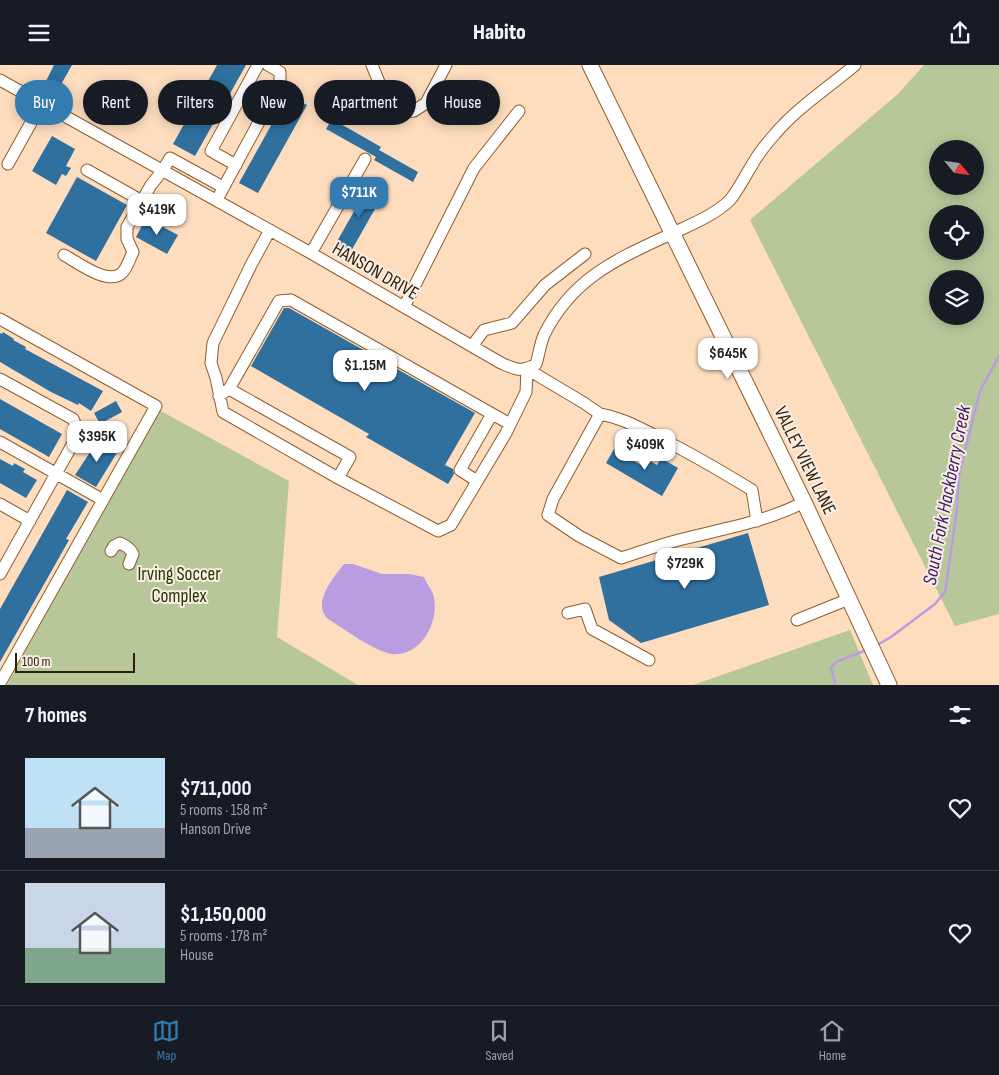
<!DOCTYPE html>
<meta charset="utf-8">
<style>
body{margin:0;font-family:"Sofia Sans Condensed",sans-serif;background:#242831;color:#f1f3f6;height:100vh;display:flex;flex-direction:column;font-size:19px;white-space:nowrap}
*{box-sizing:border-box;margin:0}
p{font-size:16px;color:#9ea1a6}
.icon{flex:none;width:28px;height:28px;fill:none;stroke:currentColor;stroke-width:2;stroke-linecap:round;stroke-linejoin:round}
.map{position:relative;height:620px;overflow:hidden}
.sheet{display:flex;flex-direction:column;background:#171b24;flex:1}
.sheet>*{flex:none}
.top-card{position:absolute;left:15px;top:15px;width:500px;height:45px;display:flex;gap:10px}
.needle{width:32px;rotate:119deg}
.controls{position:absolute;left:929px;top:75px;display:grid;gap:10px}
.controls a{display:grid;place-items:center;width:55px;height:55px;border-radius:50%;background:#171b24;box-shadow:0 2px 12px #0003;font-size:25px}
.scale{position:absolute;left:15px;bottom:12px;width:120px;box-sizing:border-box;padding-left:5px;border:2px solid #311d09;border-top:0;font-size:14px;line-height:18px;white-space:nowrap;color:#311d09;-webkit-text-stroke:4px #f9eee4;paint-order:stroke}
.price{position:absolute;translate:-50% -42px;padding:0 11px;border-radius:10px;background:#fff;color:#222;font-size:16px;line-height:32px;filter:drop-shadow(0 1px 2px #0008)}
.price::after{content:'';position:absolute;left:50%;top:30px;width:15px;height:11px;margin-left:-8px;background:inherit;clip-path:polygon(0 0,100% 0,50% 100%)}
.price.active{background:#347bb0;color:#fff}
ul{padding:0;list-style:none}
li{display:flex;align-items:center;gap:15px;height:125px;padding:0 25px}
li+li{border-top:1px solid #363941}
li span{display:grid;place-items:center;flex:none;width:140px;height:100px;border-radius:0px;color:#555}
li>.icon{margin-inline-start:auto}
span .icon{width:60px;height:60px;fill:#fffc;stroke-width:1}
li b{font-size:21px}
h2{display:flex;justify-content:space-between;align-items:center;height:60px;padding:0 25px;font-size:21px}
.pill{padding:0 18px;border-radius:22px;background:#171b24;box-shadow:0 2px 12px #0003;font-size:18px;line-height:45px}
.pill.active{background:#347bb0;color:#fff}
header{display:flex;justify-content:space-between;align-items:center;height:65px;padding:0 25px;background:#171b24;font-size:22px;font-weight:800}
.tabs{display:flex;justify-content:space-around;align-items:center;height:70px;border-top:1px solid #363941;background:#171b24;font-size:14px;color:#9ea1a6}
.tabs a{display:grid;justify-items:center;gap:2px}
.tabs .active{color:#347bb0}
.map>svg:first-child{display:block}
.green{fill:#b7c79a;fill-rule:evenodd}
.water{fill:#ba9de0}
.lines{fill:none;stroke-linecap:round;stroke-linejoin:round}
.stream{stroke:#ba9de0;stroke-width:2.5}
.building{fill:#2f709f}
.minor-casing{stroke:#8e5d2c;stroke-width:13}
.major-casing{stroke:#8e5d2c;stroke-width:17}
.minor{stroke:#fff;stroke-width:11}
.major{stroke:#fff;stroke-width:15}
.labels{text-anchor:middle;stroke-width:4;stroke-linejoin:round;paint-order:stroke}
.street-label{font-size:19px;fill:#311d09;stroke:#f9eee4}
.park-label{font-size:19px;fill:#273500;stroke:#f9eee4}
.water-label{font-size:20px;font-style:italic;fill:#421967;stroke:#f9eee4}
</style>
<header><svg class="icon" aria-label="menu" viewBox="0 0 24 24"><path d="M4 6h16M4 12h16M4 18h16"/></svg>Habito<svg class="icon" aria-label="share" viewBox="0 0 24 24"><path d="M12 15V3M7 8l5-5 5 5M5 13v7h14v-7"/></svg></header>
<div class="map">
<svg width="999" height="620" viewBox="0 0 999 620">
<rect width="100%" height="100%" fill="#fedcbe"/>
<path class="green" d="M924,0H999V549L955,561L750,155L898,29ZM938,84H975V121H938ZM938,149H975V186H938ZM938,214H975V251H938Z
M159,345L289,416L277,572L358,620H7Z
M850,565L873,620H693Z"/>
<path class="water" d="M344,499H353L382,509H409L424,512C426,519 433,525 434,533C439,557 421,592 392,589C373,586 345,564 328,554C311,538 334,512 344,499Z"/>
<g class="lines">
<path class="stream" d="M879,579L891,572L935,539L945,527L957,445L959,410L980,326L999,291
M834,620L835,617L831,603L836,597L864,586"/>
</g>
<path class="building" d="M54,0H72L59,23L46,16Z
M217,0H246L195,91L173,79Z
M288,30L307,40L258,128L239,118Z
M332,54L381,82L379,85L418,107L413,117L374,95L376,92L369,88L326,64Z
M52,71L75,84L66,101L71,103L66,111L62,109L56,120L32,106Z
M77,112L127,140L96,196L46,168Z
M369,120L384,128L350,188L335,180Z
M146,153L178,170L167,189L136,172Z
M284,243H289L475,348L445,400L453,404L454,409L448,419L366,372L369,369L251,301Z
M3,267L14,274L13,275L26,282L25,284L103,326L91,346L79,338L78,340L51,327L0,297V268L2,269Z
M0,334L62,369L49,392L0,364Z
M116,336L122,347L100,359L94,348Z
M99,361L125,362V374L99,373Z
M98,375L118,386L96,422L75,410Z
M614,384L641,400L645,393L657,400L661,393L678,403L662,431L606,398Z
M0,394L13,401L14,398L25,404L23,407L37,415L26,433L0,418Z
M67,425L88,437L66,474L69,475L0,597V544Z
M748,468L769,540L641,578L609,555L599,512Z"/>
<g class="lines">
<defs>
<path id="minor" d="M372,0L387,37L402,47L414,46L426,38L446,0
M0,15L309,187L501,298C515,304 521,308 536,299C539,290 540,279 544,270C572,213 617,194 671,169C690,160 715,150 730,135C739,124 745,111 752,100C758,89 766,79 775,69C797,43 828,23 855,0
M8,99L42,38
M236,100L211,86L258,0
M87,105L174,154
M220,129L280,18V7L268,0
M270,165L252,198L213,278L211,298L216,313L223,347L338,413L438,466L451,460L506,368L526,327L527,304L584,338L600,349
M311,188L365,94
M64,190C77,197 108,221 122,208C127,203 130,193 133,187L127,174V162L151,120L163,105L170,93L223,122
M404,242L474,103L519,46
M0,254L156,341L0,618
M472,281L484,265L512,258L545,220L585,189
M0,314L73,354L78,365L76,373L0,509
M229,324L350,392L338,413
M219,331L229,324L279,236L291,235L510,359
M0,377L103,435
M477,416L460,405L492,349
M0,439L30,456
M757,456L752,425C721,406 690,388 658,372C637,362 623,353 600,349L553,434L548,450L579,471L621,493C643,486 665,478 687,473C727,463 768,456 804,437
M111,486L114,481L120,478C126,481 130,483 133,489L129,499
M568,548L585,544L592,564L649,595
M797,555L849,534"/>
<path id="major" d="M590,0L804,437L889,620"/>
</defs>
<use href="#minor" class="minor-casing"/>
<use href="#major" class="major-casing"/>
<use href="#minor" class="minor"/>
<use href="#major" class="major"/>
</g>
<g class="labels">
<g class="street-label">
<text transform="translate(376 205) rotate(30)" y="7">HANSON DRIVE</text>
<text transform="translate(806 395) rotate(64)" y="7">VALLEY VIEW LANE</text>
</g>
<g class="park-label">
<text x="179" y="515">Irving Soccer<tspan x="179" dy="22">Complex</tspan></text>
</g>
<g class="water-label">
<text transform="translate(946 430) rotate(-79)" y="7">South Fork Hackberry Creek</text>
</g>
</g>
</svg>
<div class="controls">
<a><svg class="needle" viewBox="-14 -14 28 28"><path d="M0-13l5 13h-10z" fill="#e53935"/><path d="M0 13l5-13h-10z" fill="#9ea1a6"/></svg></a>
<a><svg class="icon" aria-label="locate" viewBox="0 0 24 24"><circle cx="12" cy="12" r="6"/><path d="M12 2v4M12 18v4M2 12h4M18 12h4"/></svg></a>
<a><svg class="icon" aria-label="layers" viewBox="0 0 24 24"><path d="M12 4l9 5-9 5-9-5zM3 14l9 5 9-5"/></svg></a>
</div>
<div class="scale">100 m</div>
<b class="price active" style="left:359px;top:154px">$711K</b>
<b class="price" style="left:157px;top:171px">$419K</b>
<b class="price" style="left:728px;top:315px">$645K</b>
<b class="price" style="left:365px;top:327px">$1.15M</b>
<b class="price" style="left:97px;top:398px">$395K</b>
<b class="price" style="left:645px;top:406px">$409K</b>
<b class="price" style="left:685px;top:525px">$729K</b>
<div class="top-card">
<a class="pill active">Buy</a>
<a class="pill">Rent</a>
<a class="pill">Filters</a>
<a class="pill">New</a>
<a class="pill">Apartment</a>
<a class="pill">House</a>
</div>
</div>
<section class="sheet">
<h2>7 homes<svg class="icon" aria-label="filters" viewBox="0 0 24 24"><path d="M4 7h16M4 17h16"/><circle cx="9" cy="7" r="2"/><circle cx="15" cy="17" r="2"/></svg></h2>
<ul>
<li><span style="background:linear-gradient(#bfe0f5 70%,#9aa5b1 0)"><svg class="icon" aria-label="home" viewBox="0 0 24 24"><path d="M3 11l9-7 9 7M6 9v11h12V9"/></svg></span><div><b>$711,000</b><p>5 rooms · 158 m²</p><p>Hanson Drive</p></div><svg class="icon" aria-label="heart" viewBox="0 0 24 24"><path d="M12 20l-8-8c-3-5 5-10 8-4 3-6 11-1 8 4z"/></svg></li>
<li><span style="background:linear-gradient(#c9d6e8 65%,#7fa58c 0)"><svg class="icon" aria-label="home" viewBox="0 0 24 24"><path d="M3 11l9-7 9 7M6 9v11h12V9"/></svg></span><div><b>$1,150,000</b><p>5 rooms · 178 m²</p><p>House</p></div><svg class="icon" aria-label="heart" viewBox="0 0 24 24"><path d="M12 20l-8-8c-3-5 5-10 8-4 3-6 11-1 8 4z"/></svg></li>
</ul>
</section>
<nav class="tabs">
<a class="active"><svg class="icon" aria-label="map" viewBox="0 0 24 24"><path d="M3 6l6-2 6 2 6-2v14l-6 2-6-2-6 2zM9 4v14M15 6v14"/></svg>Map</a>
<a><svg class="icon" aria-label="saved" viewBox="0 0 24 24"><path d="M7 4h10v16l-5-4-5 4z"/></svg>Saved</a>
<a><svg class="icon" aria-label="home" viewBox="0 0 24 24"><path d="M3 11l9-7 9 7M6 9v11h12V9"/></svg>Home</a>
</nav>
